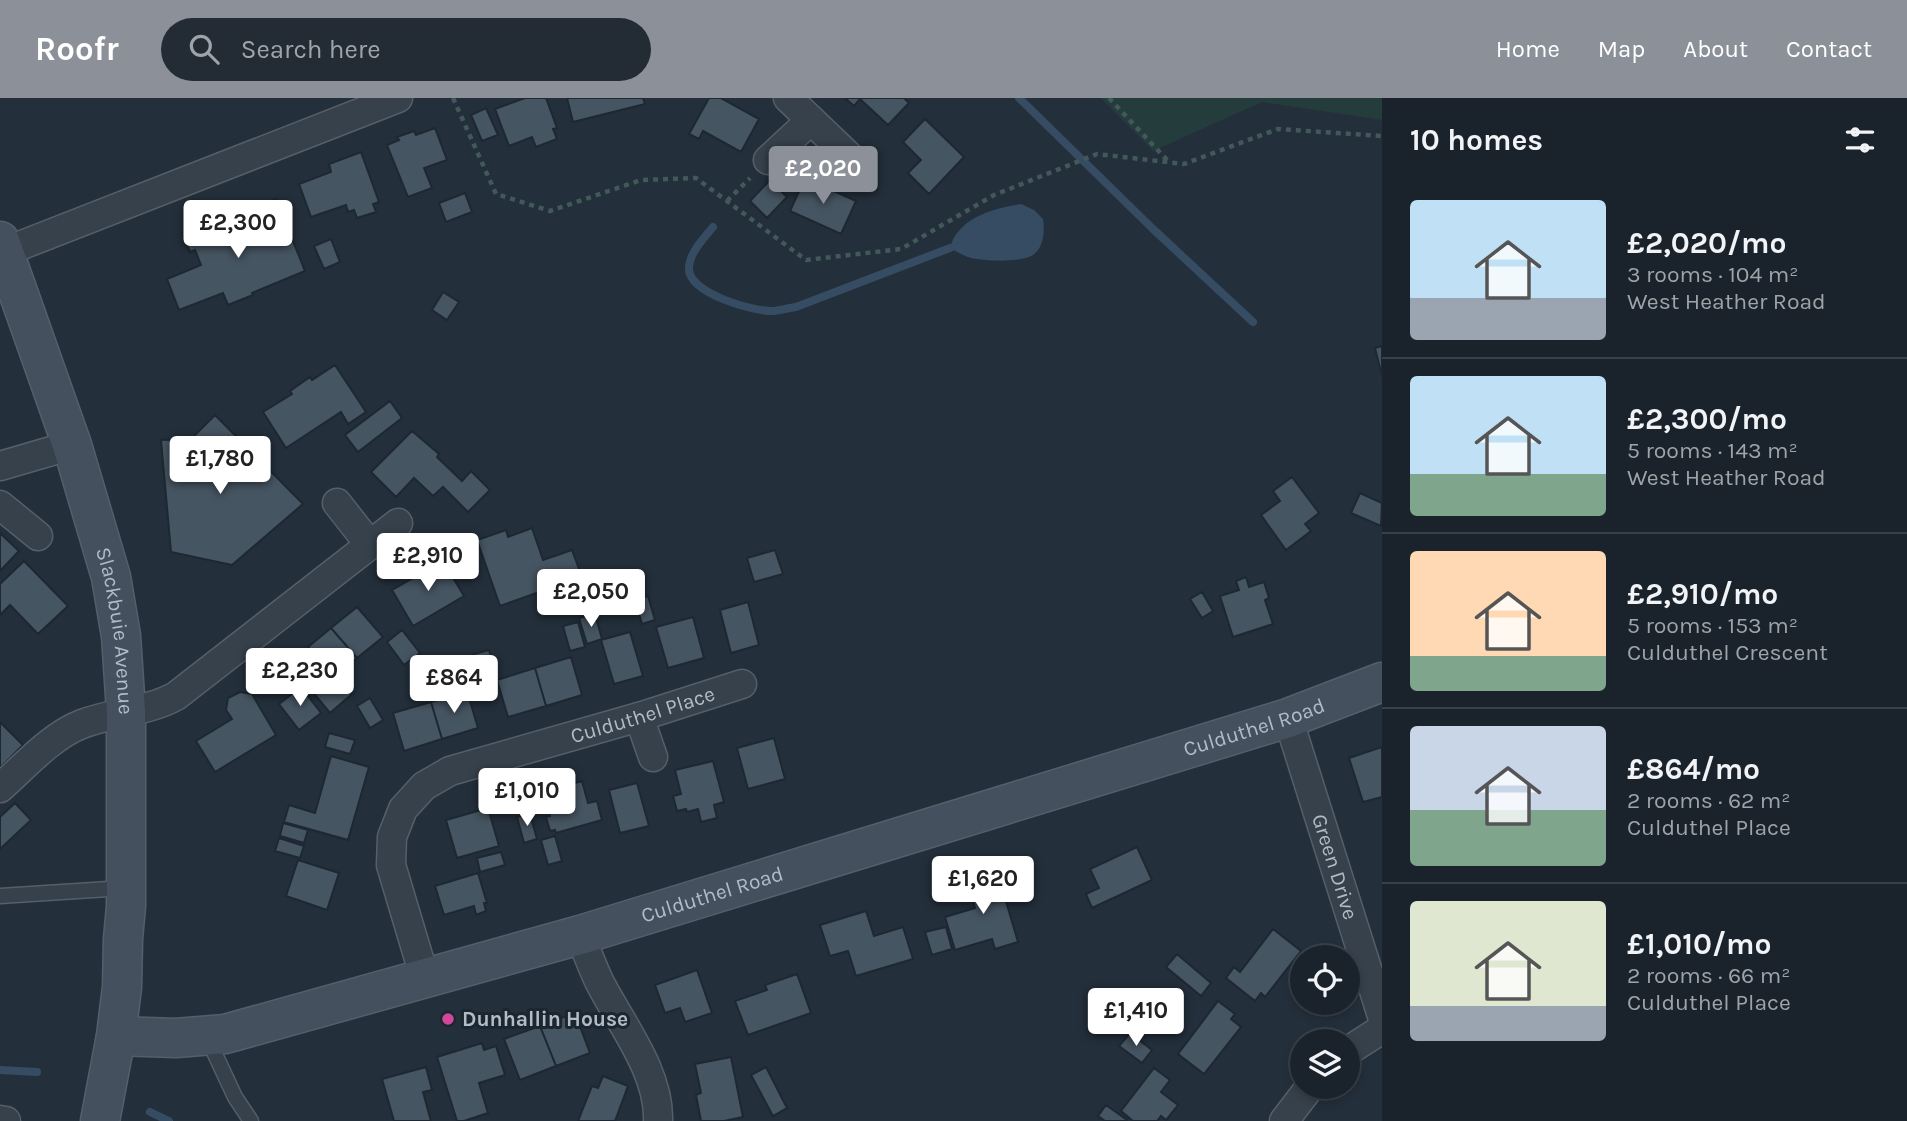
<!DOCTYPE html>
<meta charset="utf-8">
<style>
body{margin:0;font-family:Karla,sans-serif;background:#232b34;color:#f1f3f6;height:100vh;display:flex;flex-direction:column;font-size:26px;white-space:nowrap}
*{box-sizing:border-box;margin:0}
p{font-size:23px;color:#9fa4a9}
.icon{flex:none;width:38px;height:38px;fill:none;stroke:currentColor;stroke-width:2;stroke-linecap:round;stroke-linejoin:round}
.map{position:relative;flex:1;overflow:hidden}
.panel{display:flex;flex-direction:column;background:#1a232c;width:525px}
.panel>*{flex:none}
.controls{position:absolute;left:1290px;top:847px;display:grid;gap:14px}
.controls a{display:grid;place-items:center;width:70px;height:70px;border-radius:50%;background:#1a232c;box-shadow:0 4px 10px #0003,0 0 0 2px #384048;font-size:35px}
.price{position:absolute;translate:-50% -60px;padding:0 16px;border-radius:7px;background:#fff;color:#222;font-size:23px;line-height:46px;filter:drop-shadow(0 2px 4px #0008)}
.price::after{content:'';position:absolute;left:50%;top:42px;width:21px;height:16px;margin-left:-10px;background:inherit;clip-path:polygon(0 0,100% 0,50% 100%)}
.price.active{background:#8c9099;color:#fff}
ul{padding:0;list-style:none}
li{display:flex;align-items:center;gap:21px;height:175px;padding:0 28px}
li+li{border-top:2px solid #384048}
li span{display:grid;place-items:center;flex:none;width:196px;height:140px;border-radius:7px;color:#555}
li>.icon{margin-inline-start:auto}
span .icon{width:84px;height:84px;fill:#fffc;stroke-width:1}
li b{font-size:30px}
h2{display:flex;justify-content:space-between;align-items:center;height:84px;padding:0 28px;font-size:30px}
header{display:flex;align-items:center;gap:42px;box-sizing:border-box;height:98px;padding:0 35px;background:#8c9099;color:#fff}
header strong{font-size:33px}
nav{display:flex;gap:38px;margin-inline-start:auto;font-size:24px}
.search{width:490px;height:63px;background:#232b34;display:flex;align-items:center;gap:18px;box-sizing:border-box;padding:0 24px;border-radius:38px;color:#9fa4a9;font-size:26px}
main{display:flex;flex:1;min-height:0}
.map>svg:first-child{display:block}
.green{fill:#253c3c}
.water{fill:#364c62}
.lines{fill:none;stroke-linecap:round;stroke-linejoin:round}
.stream{stroke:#364c62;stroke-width:8}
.building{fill:#465562;stroke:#1e2832;stroke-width:2}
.lane-casing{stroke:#555f69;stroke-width:17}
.street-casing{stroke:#555f69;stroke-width:31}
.secondary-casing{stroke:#555f69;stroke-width:41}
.path{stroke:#425859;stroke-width:4.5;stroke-dasharray:5 5;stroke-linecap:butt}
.lane{stroke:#36414b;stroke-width:14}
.street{stroke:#36414b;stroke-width:28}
.secondary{stroke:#44505e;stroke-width:38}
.hotel-dot{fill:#d1479c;stroke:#1c2630;stroke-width:2.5}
.labels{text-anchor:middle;stroke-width:6;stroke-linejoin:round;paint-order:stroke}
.street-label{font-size:21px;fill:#b2bcc7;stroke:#1c2630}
.poi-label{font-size:21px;font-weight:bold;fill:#b2bcc7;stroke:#1c2630;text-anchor:start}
</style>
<header>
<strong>Roofr</strong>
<div class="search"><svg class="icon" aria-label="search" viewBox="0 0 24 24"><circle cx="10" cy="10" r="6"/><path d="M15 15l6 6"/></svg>Search here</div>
<nav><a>Home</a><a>Map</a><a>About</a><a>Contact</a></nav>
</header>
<main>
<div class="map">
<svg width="1382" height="1023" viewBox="0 0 1382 1023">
<rect width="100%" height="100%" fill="#232f3b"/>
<path class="green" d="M1101,0H1382V22L1262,4L1153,53Z"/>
<path class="water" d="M1021,106L1034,112L1043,121C1045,133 1044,149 1033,157C1020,165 985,163 971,160C964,158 957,154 950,150C957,120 994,110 1021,106Z"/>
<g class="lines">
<path class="stream" d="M1019,0L1153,131L1253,224
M713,129C704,140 688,156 689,172C691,196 754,214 774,213C781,212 789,210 796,209L950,150
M0,972L37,974
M150,1014L169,1023"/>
</g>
<path class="building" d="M525,0H546L557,30L553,31L557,41L536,49L532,39L509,48L495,11Z
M567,0H643L645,6L573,24Z
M709,0H721L759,21L741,54L703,33L699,41L689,36Z
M845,0H904L909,5L888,27L860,1L854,8Z
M486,10L498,37L482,43L471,17Z
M925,21L964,59L929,96L908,75L921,62L903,44Z
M435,30L447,62L424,70L432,90L408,99L387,47L399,42L397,39L414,33L416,37Z
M361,54L379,104L373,106L376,114L357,120L354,112L348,114L346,107L311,119L299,86L331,74L329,66Z
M805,80L856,103L841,136L790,113Z
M770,82L787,99L767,120L750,103Z
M465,95L472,114L446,124L439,105Z
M276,101L305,173L252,195L253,197L228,207L223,195L179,212L167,181L201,167L195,152L190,154L182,135L215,122L224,146L256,133L248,113Z
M331,141L340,164L324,171L314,148Z
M443,194L459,204L447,222L432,212Z
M1382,248V278L1375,250Z
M335,267L366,314L348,326L341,314L286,350L263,314L292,296L290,293L310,279L312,282Z
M390,303L402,320L358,354L345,337Z
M215,317L303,406L232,467L171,454L161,342L191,341Z
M412,333L439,356L437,359L462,383L471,373L490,392L468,414L443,389L433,398L414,380L396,399L371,374Z
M1292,379L1319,415L1305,426L1311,433L1286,452L1261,417L1280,403L1273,393Z
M1360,395L1382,405L1381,428L1351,415Z
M532,430L543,462L572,452L582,479L500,508L477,442L506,432L508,439Z
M0,435L19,453L0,473Z
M775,452L783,476L754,484L747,460Z
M24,463L68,508L38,536L10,507L0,517V486Z
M443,463L464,498L413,528L392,492Z
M1246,479L1249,489L1264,484L1269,500L1265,502L1273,526L1233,539L1220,498L1239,492L1236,483Z
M1202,494L1213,513L1202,520L1190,501Z
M648,498L655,522L642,526L635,502Z
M748,504L759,547L731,555L720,512Z
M357,509L383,539L357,560L331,530Z
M595,516L602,541L587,546L579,520Z
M693,519L704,560L668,570L656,529Z
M578,524L585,549L570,553L563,528Z
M331,530L357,560L337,577L352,596L330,615L298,576L317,559L308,549Z
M402,532L420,555L404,567L387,544Z
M630,534L643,578L614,586L601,542Z
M489,552L496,578L482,582L474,556Z
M473,557L480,583L466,587L458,561Z
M571,559L582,597L546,608L535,570Z
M535,570L546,608L508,619L497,582Z
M301,589L321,615L299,632L279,606Z
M467,593L478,630L442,641L431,604Z
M240,594L252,596L276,637L215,674L196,643L232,621L226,612L228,600Z
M370,600L383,622L370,630L357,608Z
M431,604L442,641L404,653L393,615Z
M0,624L23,647L0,670Z
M329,635L355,642L350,656L325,649Z
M774,640L785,681L748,691L737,650Z
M1382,649V699L1363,704L1349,660Z
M331,658L369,669L348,742L284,724L289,707L315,715Z
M713,663L724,704L714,707L717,720L701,724L698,711L687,714L686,711L677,713L673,698L681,696L675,672Z
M582,683L588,705L597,703L602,722L556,735L555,732L550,733L546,719L550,718L543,694Z
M637,685L649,728L620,735L609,692Z
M15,705L31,722L0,751V719Z
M488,710L499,748L457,760L446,722Z
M530,716L537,741L524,745L517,719Z
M283,725L308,732L304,745L280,738Z
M555,738L562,763L548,767L541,742Z
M279,740L304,748L300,760L275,753Z
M1137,749L1152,782L1092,810L1086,796L1099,790L1090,771Z
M501,754L505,767L480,774L477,760Z
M298,762L339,775L327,812L286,798Z
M992,771L1001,801L1005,800L1018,844L995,851L992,841L955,852L945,819L975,810L966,779Z
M478,775L487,805H484L486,813L476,817L474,808L444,817L435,788Z
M866,813L874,838L903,829L913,861L856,878L848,853L830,858L820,827Z
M946,829L952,851L932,857L925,834Z
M1273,831L1301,853L1265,899L1261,895L1255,903L1226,880L1234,869L1240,874Z
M1177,856L1211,885L1201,898L1166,869Z
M697,872L712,915L685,924L680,910L665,915L655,887Z
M797,876L811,915L748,937L735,903L767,892L765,887Z
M1218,903L1235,916L1231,921L1241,929L1204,976L1178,956Z
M575,915L590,955L556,968L540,928Z
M540,928L556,968L520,982L504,941Z
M1130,935L1152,952L1142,965L1119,948Z
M482,945L484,952L496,948L505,977L479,985L488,1015L464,1023H457L437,959Z
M731,959L743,1019L724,1023H701L696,997L701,995L695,966Z
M426,969L432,992L423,994L431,1023H394L382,981Z
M766,969L787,1010L773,1018L751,977Z
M1154,970L1170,982L1161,994L1178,1007L1166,1022L1161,1018L1157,1023H1133L1121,1013Z
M603,978L628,988L615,1023H578L592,988L598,990Z
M1106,1007L1127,1022L1126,1023H1105L1098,1018Z"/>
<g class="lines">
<defs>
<path id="lane" d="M0,798L124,790
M207,939L235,999L251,1023"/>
<g id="street">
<path d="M788,0L856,65"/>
<path d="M768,62L811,22"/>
<path d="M4,154L398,0"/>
<path d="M0,368L72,347"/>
<path d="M337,405L370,447"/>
<path d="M0,407L38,438"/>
<path d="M639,619L653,659"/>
<path id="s1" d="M1288,620L1382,918"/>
<path d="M0,690C25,668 51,638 82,626C113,614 147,614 176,598L398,425"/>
<path d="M580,837C586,852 592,868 599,883C620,925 660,974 658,1023"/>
<path id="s2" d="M425,881L391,767L392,739L403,711L424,688L450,673L639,619L742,586"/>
<path d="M1348,953L1382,931"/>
<path d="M0,1022L6,1023"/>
<path d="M1284,1023L1310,989"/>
</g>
<g id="secondary">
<path id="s3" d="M0,143L72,347L111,479L121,538L126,613V808L123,841L122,889L116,938L100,1023"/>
<path id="s4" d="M116,938L176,940L225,936L580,837L1288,620L1382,584"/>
</g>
</defs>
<use href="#lane" class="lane-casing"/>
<use href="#street" class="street-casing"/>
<use href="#secondary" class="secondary-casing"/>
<path class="path" d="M453,0L496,96L550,113L641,82L696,80L806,162L901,151L994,97L1097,56L1184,66L1278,31L1382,38
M1109,0L1168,63
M727,103L750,80"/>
<use href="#lane" class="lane"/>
<use href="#street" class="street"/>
<use href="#secondary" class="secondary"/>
</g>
<circle class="hotel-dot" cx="448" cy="921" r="7"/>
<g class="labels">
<g class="street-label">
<text dy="7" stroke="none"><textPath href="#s3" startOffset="408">Slackbuie Avenue</textPath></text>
<text dy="7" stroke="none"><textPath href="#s2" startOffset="439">Culduthel Place</textPath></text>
<text dy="7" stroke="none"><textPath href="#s4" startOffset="1183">Culduthel Road</textPath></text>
<text dy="7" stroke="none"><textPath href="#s1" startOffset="156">Green Drive</textPath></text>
<text dy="7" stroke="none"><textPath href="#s4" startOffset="616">Culduthel Road</textPath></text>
</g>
<g class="poi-label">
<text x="462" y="928">Dunhallin House</text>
</g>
</g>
</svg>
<div class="controls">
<a><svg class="icon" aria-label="locate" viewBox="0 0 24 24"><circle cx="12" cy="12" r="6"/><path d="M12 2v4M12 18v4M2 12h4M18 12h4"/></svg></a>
<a><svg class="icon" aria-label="layers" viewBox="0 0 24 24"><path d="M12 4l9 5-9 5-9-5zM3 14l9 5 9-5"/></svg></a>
</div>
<b class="price active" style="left:823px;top:108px">£2,020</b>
<b class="price" style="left:238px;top:162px">£2,300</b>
<b class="price" style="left:220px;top:398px">£1,780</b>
<b class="price" style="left:428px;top:495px">£2,910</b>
<b class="price" style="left:591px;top:531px">£2,050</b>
<b class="price" style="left:300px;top:610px">£2,230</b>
<b class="price" style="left:454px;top:617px">£864</b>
<b class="price" style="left:527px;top:730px">£1,010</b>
<b class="price" style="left:983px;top:818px">£1,620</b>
<b class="price" style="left:1136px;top:950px">£1,410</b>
</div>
<section class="panel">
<h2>10 homes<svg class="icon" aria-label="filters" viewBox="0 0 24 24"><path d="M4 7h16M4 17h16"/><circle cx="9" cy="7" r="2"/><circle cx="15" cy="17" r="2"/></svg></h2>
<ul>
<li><span style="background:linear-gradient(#bfe0f5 70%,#9aa5b1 0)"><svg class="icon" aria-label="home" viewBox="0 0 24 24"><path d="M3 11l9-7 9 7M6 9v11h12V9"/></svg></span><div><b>£2,020/mo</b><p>3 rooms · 104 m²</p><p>West Heather Road</p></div></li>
<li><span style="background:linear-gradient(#bfe0f5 70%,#7fa58c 0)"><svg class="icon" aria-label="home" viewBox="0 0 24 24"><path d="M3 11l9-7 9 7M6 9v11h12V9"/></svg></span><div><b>£2,300/mo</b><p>5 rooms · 143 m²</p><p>West Heather Road</p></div></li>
<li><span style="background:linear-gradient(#ffd9b3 75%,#7fa58c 0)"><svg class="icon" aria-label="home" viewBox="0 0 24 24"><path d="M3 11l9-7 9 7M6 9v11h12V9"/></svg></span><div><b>£2,910/mo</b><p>5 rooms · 153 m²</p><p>Culduthel Crescent</p></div></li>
<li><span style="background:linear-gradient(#c9d6e8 60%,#7fa58c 0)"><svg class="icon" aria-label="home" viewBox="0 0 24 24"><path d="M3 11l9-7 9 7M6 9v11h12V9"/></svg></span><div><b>£864/mo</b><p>2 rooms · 62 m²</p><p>Culduthel Place</p></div></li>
<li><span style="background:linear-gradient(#dfe7d0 75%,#9aa5b1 0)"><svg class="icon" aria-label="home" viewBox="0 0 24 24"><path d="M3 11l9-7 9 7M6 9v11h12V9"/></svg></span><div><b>£1,010/mo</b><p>2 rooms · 66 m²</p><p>Culduthel Place</p></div></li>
</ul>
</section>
</main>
